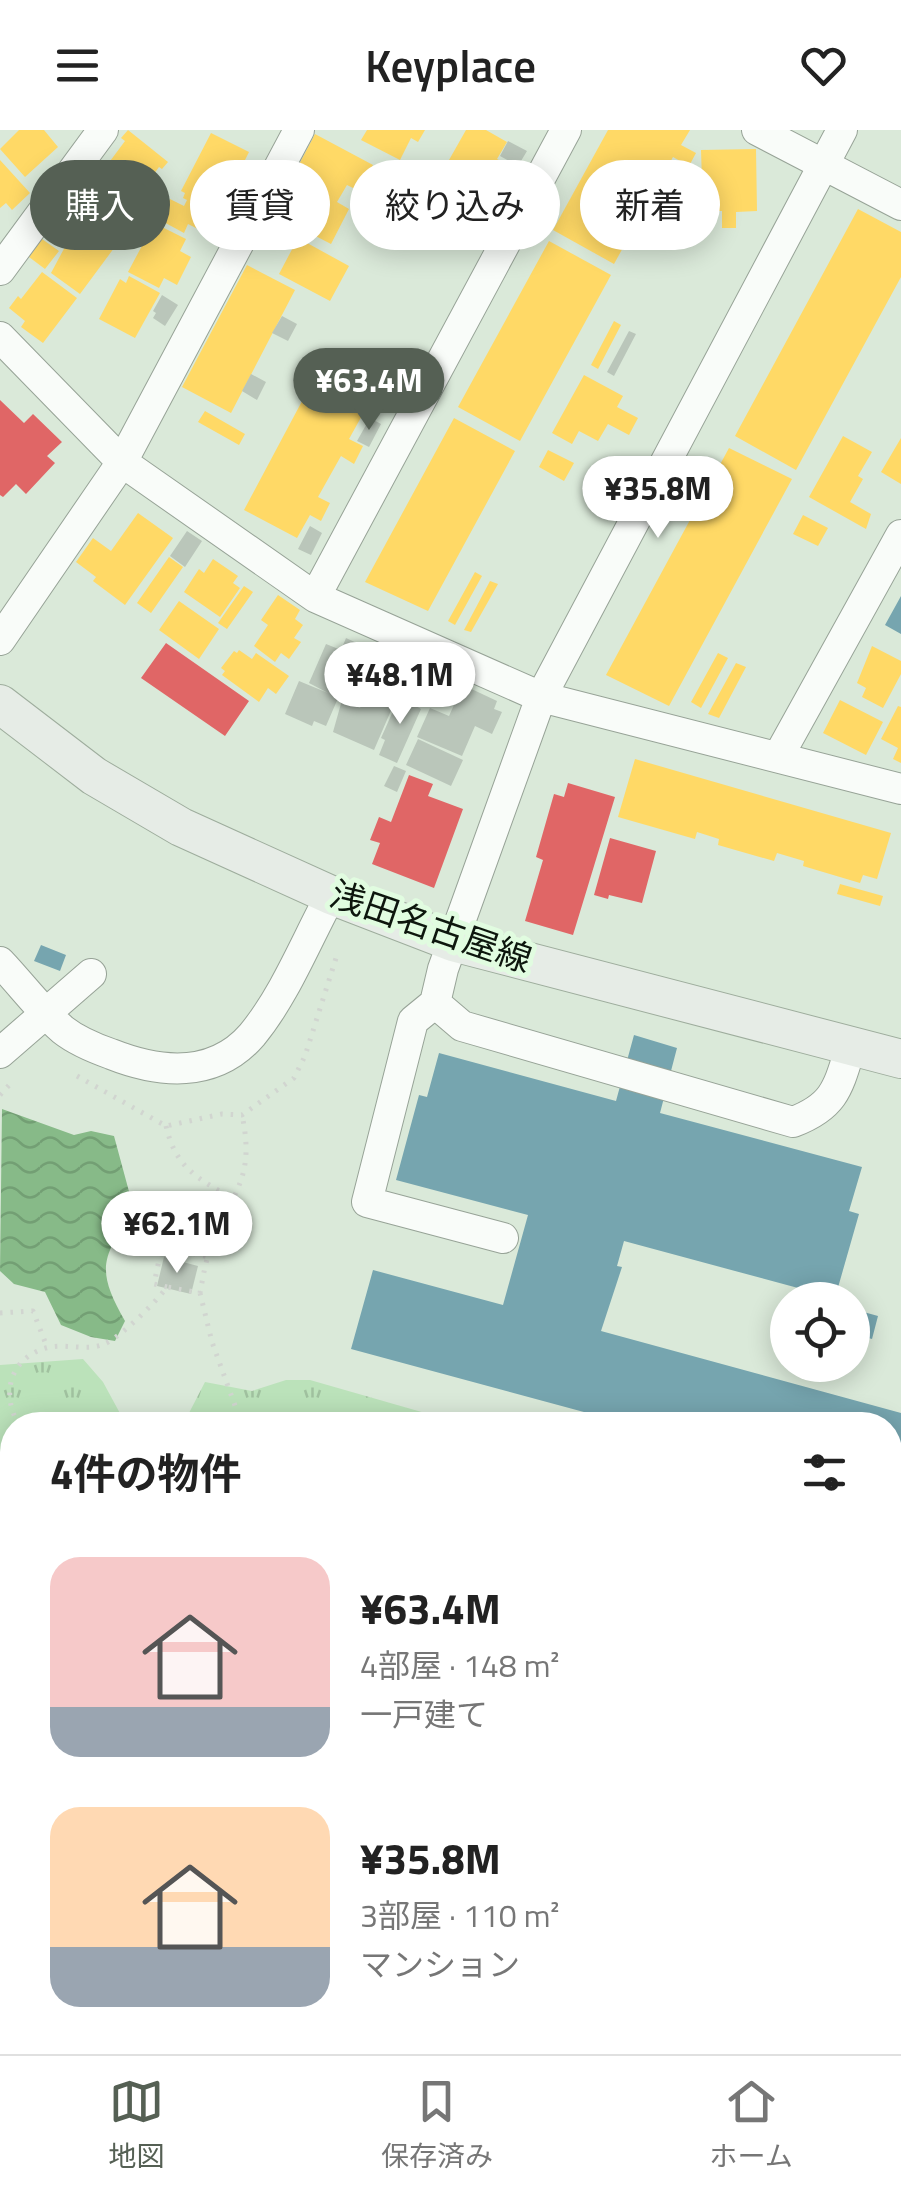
<!DOCTYPE html>
<html lang="ja">
<meta charset="utf-8">
<style>
body{margin:0;font-family:"Titillium Web","Noto Sans JP",sans-serif;background:#f2f2f2;color:#222;height:100vh;display:flex;flex-direction:column;font-size:38px;white-space:nowrap}
*{box-sizing:border-box;margin:0}
p{font-size:32px;color:#767676}
.icon{flex:none;width:55px;height:55px;fill:none;stroke:currentColor;stroke-width:2;stroke-linecap:round;stroke-linejoin:round}
.map{position:relative;flex:1;overflow:hidden}
.side{position:absolute;left:0px;top:1282px;width:902px;height:642px;display:flex;flex-direction:column;background:#fff;border-radius:40px 40px 0 0;box-shadow:0 5px 25px #0003}
.side>*{flex:none}
.guide{position:absolute;left:30px;top:30px;width:842px;height:90px;display:flex;gap:20px}
.buttons{position:absolute;left:770px;top:1152px;display:grid;gap:20px}
.buttons a{display:grid;place-items:center;width:100px;height:100px;border-radius:50%;background:#fff;box-shadow:0 5px 25px #0003;font-size:50px}
.price{position:absolute;translate:-50% -85px;padding:0 22px;border-radius:35px;background:#fff;color:#222;font-size:32px;line-height:65px;filter:drop-shadow(0 2px 5px #0008)}
.price::after{content:'';position:absolute;left:50%;top:60px;width:30px;height:22px;margin-left:-15px;background:inherit;clip-path:polygon(0 0,100% 0,50% 100%)}
.price.on{background:#556054;color:#fff}
ul{padding:0;list-style:none}
li{display:flex;align-items:center;gap:30px;height:250px;padding:0 50px}
li span{display:grid;place-items:center;flex:none;width:280px;height:200px;border-radius:30px;color:#555}
li>.icon{margin-inline-start:auto}
span .icon{width:120px;height:120px;fill:#fffc;stroke-width:1}
li b{font-size:42px}
h2{display:flex;justify-content:space-between;align-items:center;height:120px;padding:0 50px;font-size:42px}
.tag{padding:0 35px;border-radius:45px;background:#fff;box-shadow:0 5px 25px #0003;font-size:35px;line-height:90px}
.tag.on{background:#556054;color:#fff}
header{display:flex;justify-content:space-between;align-items:center;height:130px;padding:0 50px;background:#fff;font-size:45px;font-weight:600}
.menu{display:flex;justify-content:space-around;align-items:center;height:140px;border-top:2px solid #e0e0e0;background:#fff;font-size:28px;color:#767676}
.menu a{display:grid;justify-items:center;gap:5px}
.menu .on{color:#556054}
.map>svg:first-child{display:block}
.park{fill:url(#park-tufts)}
.water{fill:url(#water-waves)}
.homes{fill:#ffd966}
.shops{fill:#e06666}
.public{fill:#76a5af}
.building{fill:#bac6ba}
.lines{fill:none;stroke-linecap:round;stroke-linejoin:round}
.minor-casing{stroke:#97a397;stroke-width:32}
.major-casing{stroke:#9ead9d;stroke-width:40}
.path{stroke:#d1d5d0;stroke-width:5;stroke-dasharray:2.5 8;stroke-linecap:butt}
.minor{stroke:#f9fcf9;stroke-width:30}
.major{stroke:#e6ece6;stroke-width:38}
.labels{text-anchor:middle;stroke-width:10;stroke-linejoin:round;paint-order:stroke}
.street-label{font-size:35px;fill:#0d160d;stroke:#e1fce0}
</style>
<header><svg class="icon" aria-label="menu" viewBox="0 0 24 24"><path d="M4 6h16M4 12h16M4 18h16"/></svg>Keyplace<svg class="icon" aria-label="heart" viewBox="0 0 24 24"><path d="M12 20l-8-8c-3-5 5-10 8-4 3-6 11-1 8 4z"/></svg></header>
<div class="map">
<svg width="901" height="1924" viewBox="0 0 901 1924">
<defs>
<pattern id="park-tufts" width="24" height="20" patternUnits="userSpaceOnUse" patternTransform="scale(2.5)"><rect width="24" height="20" fill="#bbe2ba"/><path d="M3 7l-1-3M5 7V3M7 7l1-3M15 17l-1-3M17 17v-4M19 17l1-3" fill="none" stroke="#a0c19f"/></pattern>
<pattern id="water-waves" width="16" height="10" patternUnits="userSpaceOnUse" patternTransform="scale(2.5)"><rect width="16" height="10" fill="#87ba88"/><path d="M0 5q4-4 8 0t8 0" fill="none" stroke="#739f74"/></pattern>
</defs>
<rect width="100%" height="100%" fill="#dae9d9"/>
<path class="park" d="M83,1229L103,1252L122,1287L152,1290L189,1283L205,1252L252,1261L286,1250H310L467,1295H12V1912H890V1400L901,1403V1924H0V1235Z"/>
<path class="water" d="M2,979L74,1005L91,1001L114,1006L134,1080C101,1128 96,1140 125,1191L115,1211L91,1207L61,1195L45,1162L14,1154L0,1141Z"/>
<path class="homes" d="M19,0H44L58,17L25,47L0,19Z
M128,0L168,32L162,39L159,37L132,74L102,52L104,49L99,46L125,11L121,8Z
M367,0H425L418,12L411,8L400,30L361,10Z
M466,0H486L507,12L497,29L517,40L495,80L444,51L454,33L449,30Z
M608,0H690L681,15L696,23L689,36L673,27L614,134L553,100Z
M211,3L249,22L233,54L237,56L221,88L215,85L206,103L188,94L184,103L160,90L170,69L184,76L187,70L183,68L185,63L181,61Z
M315,4L373,35L359,61L347,55L337,72L349,79L331,114L273,84Z
M756,19L757,81L736,82V98H722V81H703L701,20Z
M0,30L30,63L12,80L6,73L0,78Z
M386,57L397,63L380,94L370,88Z
M86,77L116,98L109,109L117,114L80,164L51,143L66,115L61,111Z
M858,79L901,102V147L796,340L735,306Z
M158,95L186,109L180,121L191,127L177,155L164,148L159,158L128,142L152,97L155,99Z
M298,108L349,136L330,171L279,144Z
M42,109L59,121L45,139L29,127Z
M549,111L611,145L520,311L458,277Z
M247,135L295,160L231,283L182,257Z
M42,142L77,168L43,213L21,197L25,191L9,178L18,166L21,169Z
M129,146L160,163L135,208L99,189L120,149L126,153Z
M614,191L621,195L598,239L591,235Z
M584,245L623,266L617,277L638,288L629,305L608,294L598,311L579,301L572,314L552,303Z
M309,258L364,282L349,309L363,316L354,334L341,326L318,367L330,373L321,391L310,385L297,408L244,380Z
M205,281L245,304L239,315L198,292Z
M454,288L515,321L428,481L365,452Z
M843,306L872,322L858,346L863,349L850,372L871,384L866,399L809,367Z
M901,308V354L881,342Z
M729,318L792,349L669,576L606,545Z
M548,320L574,333L564,351L539,337Z
M138,383L173,408L125,475L93,451L96,447L76,432L93,408L111,421Z
M803,385L828,398L818,416L793,404Z
M169,427L183,437L151,483L137,473Z
M213,429L238,446L233,453L240,458L220,487L184,462L199,439L204,443Z
M475,442L482,446L455,495L448,491Z
M490,451L498,454L471,502L464,500Z
M244,456L253,462L227,499L218,493Z
M278,465L300,480L295,489L303,495L294,508L301,512L289,529L281,523L275,532L254,516L268,495L261,490Z
M179,471L219,499L199,529L159,500Z
M872,516L901,531V544L883,578L862,567L866,558L857,553Z
M239,520L252,529L256,523L289,546L276,564L268,558L259,572L222,545L225,541L221,538L234,521L237,523Z
M718,523L728,528L701,578L691,572Z
M736,533L746,537L719,588L708,584Z
M840,570L883,592L866,625L823,603Z
M898,576L901,577V633L893,629L898,618L881,609Z
M635,629L891,703L877,749L863,745L860,753L803,736L804,731L777,723L774,731L718,715L719,709L697,702L695,709L618,687Z
M840,754L883,766L880,776L837,764Z"/>
<path class="shops" d="M0,270L24,293L33,284L62,312L47,326L55,333L26,364L16,354L3,367L0,365Z
M166,513L249,571L225,606L141,548Z
M409,645L433,654L428,666L463,679L434,758L372,734L380,713L370,710L379,687L391,692Z
M568,653L615,667L573,805L525,791L543,730L536,727L554,664L564,667Z
M610,708L656,721L642,773L609,765L608,769L594,765Z"/>
<path class="public" d="M901,466V504L885,495Z
M41,815L66,825L60,841L34,831Z
M634,905L677,918L660,983L862,1037L849,1081L859,1084L835,1168L624,1111L617,1136L622,1137L601,1201L901,1283V1321L891,1357L890,1295H632L351,1219L373,1140L503,1175L528,1085L396,1050L419,965L427,967L439,923L616,971Z
M860,1181L878,1186L872,1209L854,1204Z"/>
<path class="building" d="M508,11L527,21L518,36L500,26Z
M162,165L178,175L165,196L153,188L156,183L153,181Z
M282,186L297,194L288,211L272,203Z
M629,201L636,204L614,246L607,242Z
M251,244L266,252L257,270L242,261Z
M370,288L381,294L369,317L357,311Z
M310,396L322,403L311,425L298,419Z
M187,401L202,411L185,437L170,426Z
M346,508L361,515L326,596L314,591L312,596L285,584L299,551L328,563L309,553L326,514L341,520Z
M382,529L408,541L374,620L333,602L342,570L360,578L362,573L359,572L369,548L373,549Z
M463,555L497,571L494,579L502,582L492,604L475,596L462,626L417,607L430,578L449,586Z
M402,561L419,569L416,576L421,579L397,633L379,625L385,610L381,608Z
M418,609L463,630L451,656L406,635Z
M394,636L406,641L397,662L384,656Z
M164,1127L198,1136L191,1164L157,1156Z"/>
<g class="lines">
<defs>
<path id="minor" d="M757,0L901,75
M842,0L541,567L443,839L435,873L462,896L793,992C835,976 838,958 851,916
M0,140L103,0
M0,207L122,332L315,467L541,567L901,659
M315,467L566,0
M0,510L122,332L299,0
M778,627L901,405
M0,832C21,854 40,880 63,900C77,911 94,918 111,924C159,943 214,949 252,905C285,865 306,811 331,765
M435,873L413,891L367,1072L503,1108
M0,923L91,844"/>
<path id="major" d="M0,574L94,646L181,697L331,765L453,812L901,929"/>
</defs>
<use href="#minor" class="minor-casing"/>
<use href="#major" class="major-casing"/>
<path class="path" d="M77,946L166,996L222,984L242,985L294,948L305,926L337,825
M0,965L12,952
M166,996C176,1039 198,1048 233,1069
M167,1157L154,1154L162,1116L208,1127
M200,1163L212,1212L242,1295
M0,1183L33,1181L47,1217
M19,1295C0,1263 10,1226 50,1217C67,1214 89,1221 104,1214C120,1208 157,1171 167,1157L200,1163C203,1148 205,1132 211,1118C231,1061 256,1051 242,985
M0,1647L12,1649
M890,1824L901,1828
M129,1912L135,1924
M365,1924L379,1912"/>
<use href="#minor" class="minor"/>
<use href="#major" class="major"/>
</g>
<g class="labels">
<g class="street-label">
<text transform="translate(431 797) rotate(19)" y="12">浅田名古屋線</text>
</g>
</g>
</svg>
<div class="buttons">
<a><svg class="icon" aria-label="locate" viewBox="0 0 24 24"><circle cx="12" cy="12" r="6"/><path d="M12 2v4M12 18v4M2 12h4M18 12h4"/></svg></a>
</div>
<b class="price on" style="left:369px;top:303px">¥63.4M</b>
<b class="price" style="left:658px;top:411px">¥35.8M</b>
<b class="price" style="left:400px;top:597px">¥48.1M</b>
<b class="price" style="left:177px;top:1146px">¥62.1M</b>
<div class="guide">
<a class="tag on">購入</a>
<a class="tag">賃貸</a>
<a class="tag">絞り込み</a>
<a class="tag">新着</a>
</div>
<section class="side">
<h2>4件の物件<svg class="icon" aria-label="filters" viewBox="0 0 24 24"><path d="M4 7h16M4 17h16"/><circle cx="9" cy="7" r="2"/><circle cx="15" cy="17" r="2"/></svg></h2>
<ul>
<li><span style="background:linear-gradient(#f6c9c9 75%,#9aa5b1 0)"><svg class="icon" aria-label="home" viewBox="0 0 24 24"><path d="M3 11l9-7 9 7M6 9v11h12V9"/></svg></span><div><b>¥63.4M</b><p>4部屋 · 148 m²</p><p>一戸建て</p></div></li>
<li><span style="background:linear-gradient(#ffd9b3 70%,#9aa5b1 0)"><svg class="icon" aria-label="home" viewBox="0 0 24 24"><path d="M3 11l9-7 9 7M6 9v11h12V9"/></svg></span><div><b>¥35.8M</b><p>3部屋 · 110 m²</p><p>マンション</p></div></li>
</ul>
</section>
</div>
<nav class="menu">
<a class="on"><svg class="icon" aria-label="map" viewBox="0 0 24 24"><path d="M3 6l6-2 6 2 6-2v14l-6 2-6-2-6 2zM9 4v14M15 6v14"/></svg>地図</a>
<a><svg class="icon" aria-label="saved" viewBox="0 0 24 24"><path d="M7 4h10v16l-5-4-5 4z"/></svg>保存済み</a>
<a><svg class="icon" aria-label="home" viewBox="0 0 24 24"><path d="M3 11l9-7 9 7M6 9v11h12V9"/></svg>ホーム</a>
</nav>
